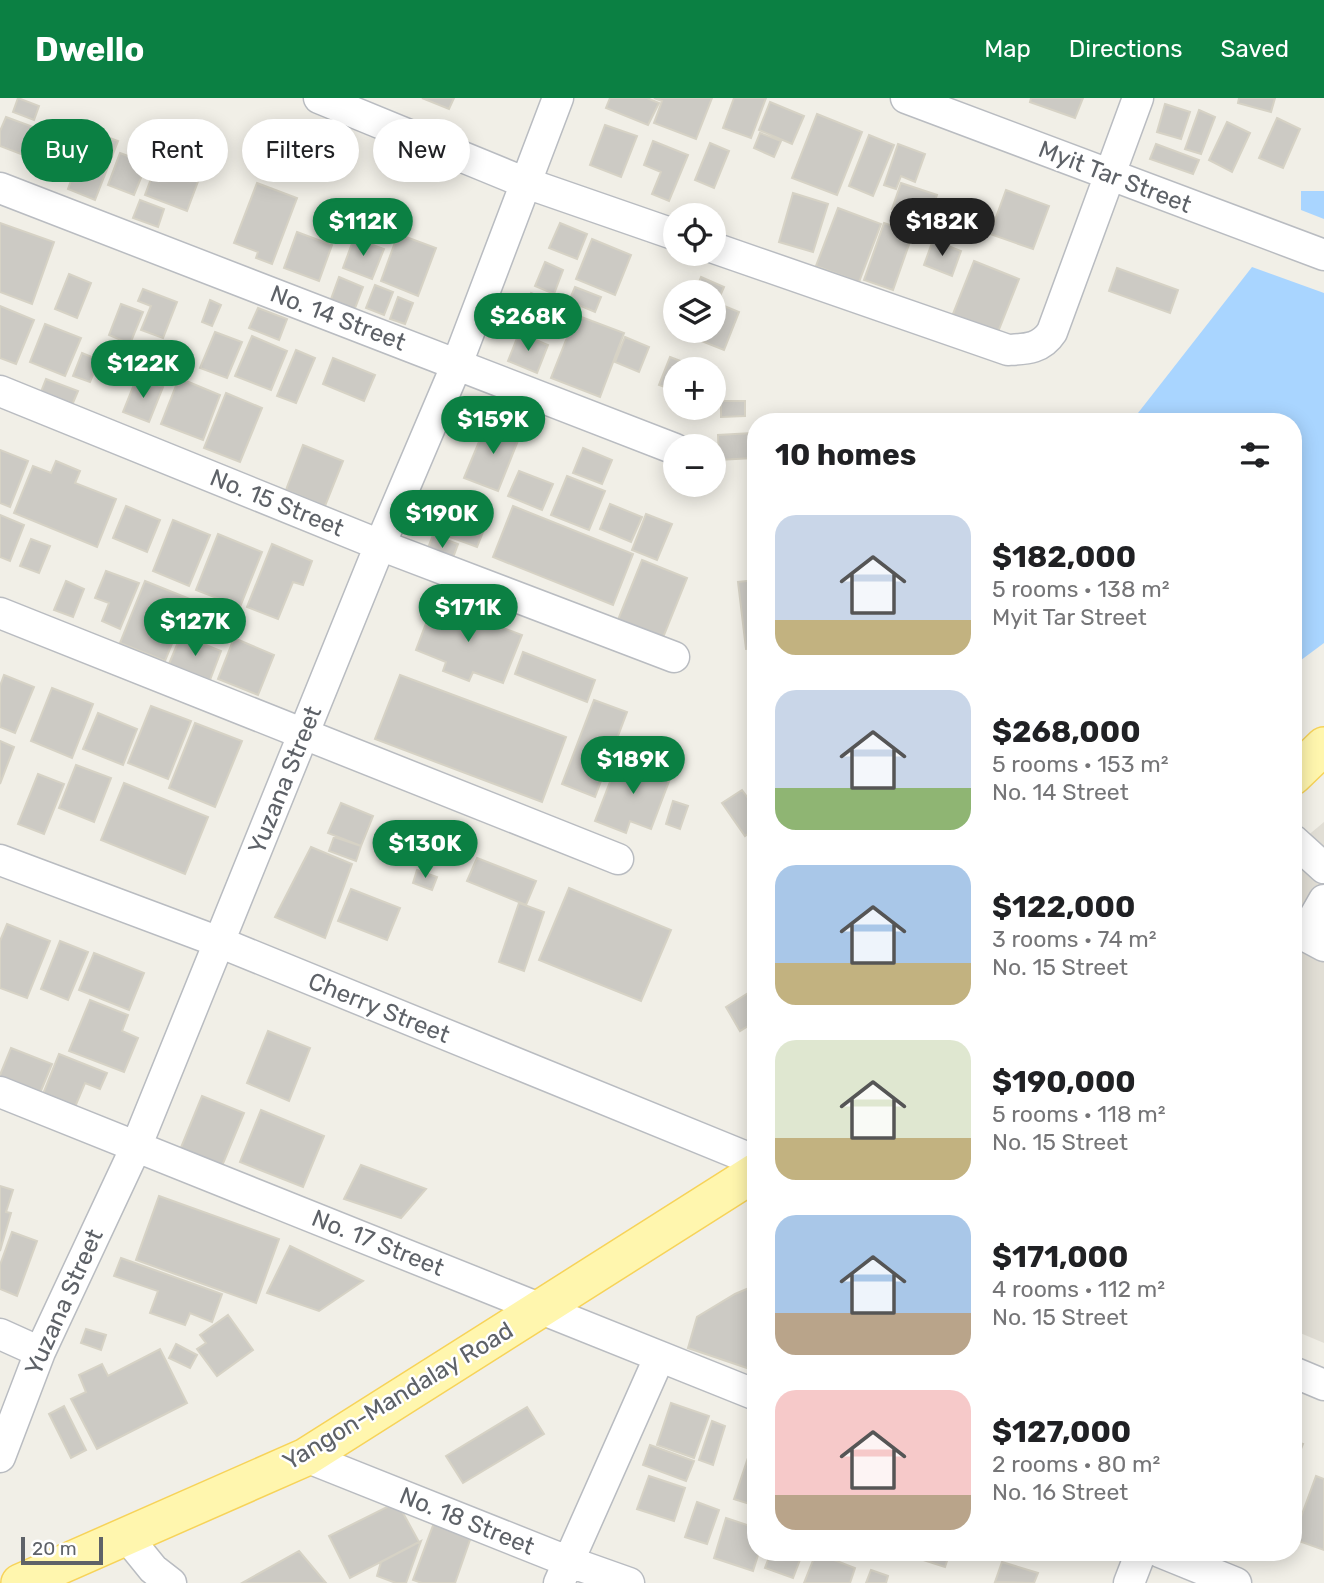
<!DOCTYPE html>
<meta charset="utf-8">
<style>
body{margin:0;font-family:Rubik,sans-serif;background:#f6f6f6;color:#202124;height:100vh;display:flex;flex-direction:column;font-size:26px;white-space:nowrap}
*{box-sizing:border-box;margin:0}
p{font-size:23px;color:#757577}
.icon{flex:none;width:38px;height:38px;fill:none;stroke:currentColor;stroke-width:2;stroke-linecap:round;stroke-linejoin:round}
.map{position:relative;flex:1;overflow:hidden}
.panel{position:absolute;left:747px;top:315px;width:555px;height:1148px;display:flex;flex-direction:column;background:#fff;border-radius:28px;box-shadow:0 4px 18px #0003}
.panel>*{flex:none}
.banner{position:absolute;left:21px;top:21px;width:621px;height:63px;display:flex;gap:14px}
.fabs{position:absolute;left:663px;top:105px;display:grid;gap:14px}
.fabs a{display:grid;place-items:center;width:63px;height:63px;border-radius:50%;background:#fff;box-shadow:0 4px 18px #0003;font-size:35px}
.scale{position:absolute;left:21px;bottom:18px;width:82px;box-sizing:border-box;padding-left:7px;border:4px solid #5e6268;border-top:0;font-size:19px;line-height:24px;white-space:nowrap;color:#5e6268;-webkit-text-stroke:5px #fff;paint-order:stroke}
.price{position:absolute;translate:-50% -60px;padding:0 16px;border-radius:24px;background:#0b8043;color:#fff;font-size:23px;line-height:46px;filter:drop-shadow(0 2px 4px #0008)}
.price::after{content:'';position:absolute;left:50%;top:42px;width:21px;height:16px;margin-left:-10px;background:inherit;clip-path:polygon(0 0,100% 0,50% 100%)}
.price.selected{background:#222;color:#fff}
ul{padding:0;list-style:none}
li{display:flex;align-items:center;gap:21px;height:175px;padding:0 28px}
li span{display:grid;place-items:center;flex:none;width:196px;height:140px;border-radius:21px;color:#555}
li>.icon{margin-inline-start:auto}
span .icon{width:84px;height:84px;fill:#fffc;stroke-width:1}
li b{font-size:30px}
h2{display:flex;justify-content:space-between;align-items:center;height:84px;padding:0 28px;font-size:30px}
.tag{padding:0 24px;border-radius:32px;background:#fff;box-shadow:0 4px 18px #0003;font-size:24px;line-height:63px}
.tag.selected{background:#0b8043;color:#fff}
header{display:flex;align-items:center;gap:42px;box-sizing:border-box;height:98px;padding:0 35px;background:#0b8043;color:#fff}
header strong{font-size:33px}
nav{display:flex;gap:38px;margin-inline-start:auto;font-size:24px}
.map>svg:first-child{display:block}
.education{fill:#e1ded5}
.water{fill:#a9d5ff}
.building{fill:#cccac4;stroke:#d6d2c5;stroke-width:2}
.lines{fill:none;stroke-linecap:round;stroke-linejoin:round}
.minor-casing{stroke:#b9bcc1;stroke-width:33}
.major-casing{stroke:#f7d359;stroke-width:40}
.minor{stroke:#fff;stroke-width:30}
.major{stroke:#fff6ae;stroke-width:37}
.labels{text-anchor:middle;stroke-width:5;stroke-linejoin:round;paint-order:stroke}
.street-label{font-size:24px;fill:#5e6268;stroke:#fff}
</style>
<header>
<strong>Dwello</strong>
<nav><a>Map</a><a>Directions</a><a>Saved</a></nav>
</header>
<div class="map">
<svg width="1324" height="1485" viewBox="0 0 1324 1485">
<rect width="100%" height="100%" fill="#f1efe7"/>
<path class="education" d="M1324,724V1245L1293,1232V750Z"/>
<path class="water" d="M1301,93H1324V121L1301,112Z
M1252,169L1324,195V545L1293,568V324H1131Z"/>
<path class="building" d="M18,0L39,8L34,22L13,14Z
M422,0H454L449,11Z
M610,0H647L659,5L648,27L606,10Z
M654,0H712L696,41L654,25L662,3Z
M734,0H766L751,40L723,30Z
M1031,0H1083L1075,20L1030,4Z
M1239,0H1275L1271,14L1238,5Z
M770,4L804,18L792,46L759,32Z
M1165,6L1190,14L1181,41L1157,34Z
M1199,12L1215,19L1201,56L1185,51Z
M817,16L862,34L837,97L792,80Z
M6,19L36,30L26,58L0,48V33Z
M1277,20L1300,31L1283,70L1259,60Z
M42,24L68,34L65,40L78,45L64,81L26,67Z
M1227,24L1250,35L1232,74L1209,62Z
M605,27L637,38L621,79L590,67Z
M81,29L118,43L95,102L68,91L81,55L76,53L80,43L76,42Z
M760,35L781,43L774,59L754,50Z
M869,37L894,47L873,98L849,88Z
M653,43L688,57L669,103L652,96L661,74L644,67Z
M710,45L729,53L714,90L695,82Z
M898,46L925,56L915,84L901,78L896,91L884,87Z
M1156,46L1199,62L1193,76L1150,61Z
M161,54L203,70L187,113L145,97Z
M120,55L147,65L134,97L108,87Z
M257,85L297,100L272,166L256,160L258,154L234,145Z
M901,85L937,97L928,123L892,111Z
M1006,92L1049,108L1033,151L990,136Z
M793,95L828,106L813,154L779,144Z
M140,102L164,111L158,129L133,120Z
M838,110L881,126L859,184L816,168Z
M0,125L54,144L32,206L0,194Z
M560,125L587,136L577,161L549,150Z
M884,125L913,135L893,192L864,182Z
M297,134L332,147L319,183L284,170Z
M398,136L436,150L418,198L381,183Z
M354,140L384,151L372,181L343,170Z
M592,141L631,157L615,197L576,181Z
M933,142L961,153L952,178L924,167Z
M974,163L1019,181L996,239L951,221Z
M545,164L563,172L554,196L535,188Z
M1117,170L1178,192L1170,215L1109,193Z
M69,176L91,185L77,220L55,211Z
M339,179L363,189L354,213L330,204Z
M701,179L724,189L717,205L739,214L724,252L679,234L714,233V194H695Z
M375,187L393,194L384,217L366,210Z
M575,189L601,199L595,214L569,203Z
M143,191L177,204L163,240L141,232L151,208L138,203Z
M531,195L566,210L556,237L520,223Z
M398,199L413,205L405,226L390,221Z
M210,202L221,207L212,228L202,224Z
M121,206L143,214L130,246L109,237Z
M0,208L34,222L16,266L0,260Z
M258,210L287,221L279,242L249,230Z
M576,217L624,235L600,299L551,280Z
M45,226L81,240L65,278L30,264Z
M215,234L242,244L227,280L200,270Z
M519,235L548,247L537,275L508,263Z
M252,238L287,253L271,292L235,278Z
M625,239L649,249L639,274L615,264Z
M296,252L315,260L296,305L277,298Z
M82,255L99,262L90,284L73,278Z
M670,259L694,268L693,271H676V293L659,287Z
M333,260L375,277L364,303L323,286Z
M137,279L163,289L149,324L123,314Z
M179,280L220,297L203,342L161,326Z
M46,281L78,293L70,312L39,299Z
M226,295L262,310L240,364L204,350Z
M721,303H745V318L721,319Z
M488,322L521,335L498,393L464,380Z
M752,335L753,360L719,362L718,337Z
M303,347L343,363L325,408L286,392Z
M583,350L612,362L602,386L573,375Z
M0,352L28,363L10,409L0,405Z
M56,363L80,373L75,385L116,401L97,449L14,415L33,368L51,375Z
M519,373L553,386L542,412L508,398Z
M567,378L605,393L589,432L551,417Z
M453,400L491,414L477,449L439,435Z
M610,406L642,419L631,444L600,431Z
M126,408L160,422L147,454L113,440Z
M513,408L633,456L613,507L493,459Z
M646,416L672,426L657,462L632,452Z
M0,417L24,427L10,463L0,459Z
M173,422L210,437L189,488L153,473Z
M218,436L262,454L240,509L196,492Z
M433,437L458,446L450,468L425,458Z
M31,441L50,448L39,475L20,468Z
M272,446L312,463L303,487L293,484L278,521L247,509Z
M642,462L687,480L662,542L616,527Z
M106,473L139,485L120,531L102,523L109,505L95,500Z
M756,482V550L746,551L738,484Z
M66,483L84,491L73,519L54,512Z
M145,483L190,501L165,563L120,545Z
M193,504L217,514L206,540L183,531Z
M434,504L522,537L503,585L473,574L469,583L443,573L446,564L416,552Z
M181,537L221,553L210,582L169,566Z
M234,540L274,557L258,597L218,581Z
M523,554L595,582L587,604L515,576Z
M4,577L34,589L15,635L0,629V588Z
M400,577L566,639L542,704L375,641Z
M52,590L93,606L72,660L31,643Z
M594,602L627,614L595,699L562,686Z
M151,608L191,623L168,681L128,665Z
M98,615L137,631L123,667L83,651Z
M195,625L242,643L215,709L169,690Z
M0,643L14,649L0,686Z
M620,658L671,678L651,731L630,723L626,735L595,723Z
M76,667L111,680L94,724L59,710Z
M38,676L64,686L44,736L18,726Z
M124,685L208,719L185,776L101,742Z
M742,692L756,711V730L745,738L722,705Z
M673,703L688,708L680,731L666,726Z
M341,705L373,718L361,748L328,735Z
M334,739L361,748L356,763L329,753Z
M311,749L352,766L325,840L275,819Z
M477,760L536,783L526,807L467,783Z
M417,772L437,779L432,792L413,785Z
M569,790L671,832L641,903L539,862Z
M351,791L400,810L387,842L338,823Z
M519,805L544,814L524,873L499,864Z
M7,826L50,843L27,900L0,890V843Z
M60,843L88,854L68,902L41,891Z
M94,855L144,875L129,912L79,892Z
M756,890V923L740,933L726,909Z
M90,902L128,917L122,933L138,940L124,974L69,953Z
M268,933L310,950L289,1003L247,985Z
M11,950L52,966L38,1000L0,985V977Z
M59,956L107,975L100,991L85,985L75,1009L43,996Z
M202,998L244,1015L222,1068L180,1052Z
M261,1012L324,1038L303,1089L240,1064Z
M361,1067L426,1091L401,1120L344,1101Z
M0,1088L13,1092L6,1114L11,1115L0,1153Z
M159,1098L279,1141L256,1205L136,1162Z
M12,1134L37,1143L17,1198L0,1191V1167Z
M290,1148L363,1183L319,1213L267,1195Z
M121,1160L222,1196L212,1224L190,1215L185,1227L150,1215L158,1193L114,1178Z
M756,1187V1273L688,1250L697,1219L735,1196Z
M228,1217L253,1252L217,1278L197,1251L206,1245L200,1237Z
M86,1231L106,1237L101,1252L81,1245Z
M176,1246L197,1257L190,1270L169,1260Z
M160,1251L187,1305L97,1351L71,1301L86,1294L79,1277L102,1266L108,1278Z
M671,1305L709,1318L694,1360L657,1347Z
M64,1308L86,1352L71,1360L49,1316Z
M527,1309L544,1336L463,1385L446,1358Z
M712,1323L725,1328L713,1367L699,1362Z
M1293,1343L1303,1346L1293,1371Z
M650,1347L694,1363L686,1383L643,1367Z
M751,1351L756,1352V1408L734,1401Z
M649,1378L685,1390L674,1423L637,1411Z
M1316,1378L1324,1381V1452L1293,1441Z
M397,1404L419,1444L350,1480L329,1438Z
M697,1404L719,1412L707,1446L685,1439Z
M726,1420L756,1430V1454H759L753,1473L714,1460Z
M435,1422L472,1436L455,1485H422L413,1482Z
M421,1443L406,1485H396L377,1478L381,1464Z
M299,1453L326,1485H242Z
M771,1454H803L793,1480L765,1470Z
M912,1454H950L945,1469L911,1458Z
M816,1455L855,1470L850,1485H804Z
M1002,1464L1038,1475L1034,1485L995,1484Z
M871,1472L888,1478L886,1485H866Z"/>
<g class="lines">
<defs>
<path id="minor" d="M319,0L526,85L676,137
M906,0L1324,157
M0,90L675,351
M714,150L1008,252C1026,251 1041,251 1052,234L1138,0
M0,293L380,447L674,559
M0,515L618,761
M1293,742L1324,770
M0,762L219,844L756,1063
M1324,802L1308,830L1309,840L1324,848
M0,994L756,1297
M0,1236L40,1254
M1293,1274L1324,1287
M0,1359L40,1254L136,1049L380,447L457,266L558,0
M306,1359L567,1463L629,1485
M127,1439L153,1471L171,1485
M1160,1454L1236,1485
M559,1485L659,1260
M1129,1485L1141,1454"/>
<path id="major" d="M1293,678L1324,648
M20,1485L306,1359L756,1074"/>
</defs>
<use href="#minor" class="minor-casing"/>
<use href="#major" class="major-casing"/>
<use href="#minor" class="minor"/>
<use href="#major" class="major"/>
</g>
<g class="labels">
<g class="street-label">
<text transform="translate(1115 79) rotate(21)" y="8">Myit Tar Street</text>
<text transform="translate(338 220) rotate(21)" y="8">No. 14 Street</text>
<text transform="translate(277 405) rotate(22)" y="8">No. 15 Street</text>
<text transform="translate(285 682) rotate(-68)" y="8">Yuzana Street</text>
<text transform="translate(379 910) rotate(22)" y="8">Cherry Street</text>
<text transform="translate(378 1145) rotate(22)" y="8">No. 17 Street</text>
<text transform="translate(64 1204) rotate(-66)" y="8">Yuzana Street</text>
<text transform="translate(398 1298) rotate(-31)" y="8">Yangon-Mandalay Road</text>
<text transform="translate(467 1423) rotate(22)" y="8">No. 18 Street</text>
</g>
</g>
</svg>
<div class="fabs">
<a><svg class="icon" aria-label="locate" viewBox="0 0 24 24"><circle cx="12" cy="12" r="6"/><path d="M12 2v4M12 18v4M2 12h4M18 12h4"/></svg></a>
<a><svg class="icon" aria-label="layers" viewBox="0 0 24 24"><path d="M12 4l9 5-9 5-9-5zM3 14l9 5 9-5"/></svg></a>
<a>+</a>
<a>−</a>
</div>
<div class="scale">20 m</div>
<b class="price" style="left:363px;top:160px">$112K</b>
<b class="price selected" style="left:942px;top:160px">$182K</b>
<b class="price" style="left:528px;top:255px">$268K</b>
<b class="price" style="left:143px;top:302px">$122K</b>
<b class="price" style="left:493px;top:358px">$159K</b>
<b class="price" style="left:442px;top:452px">$190K</b>
<b class="price" style="left:468px;top:546px">$171K</b>
<b class="price" style="left:195px;top:560px">$127K</b>
<b class="price" style="left:633px;top:698px">$189K</b>
<b class="price" style="left:425px;top:782px">$130K</b>
<div class="banner">
<a class="tag selected">Buy</a>
<a class="tag">Rent</a>
<a class="tag">Filters</a>
<a class="tag">New</a>
</div>
<section class="panel">
<h2>10 homes<svg class="icon" aria-label="filters" viewBox="0 0 24 24"><path d="M4 7h16M4 17h16"/><circle cx="9" cy="7" r="2"/><circle cx="15" cy="17" r="2"/></svg></h2>
<ul>
<li><span style="background:linear-gradient(#c9d6e8 75%,#c2b280 0)"><svg class="icon" aria-label="home" viewBox="0 0 24 24"><path d="M3 11l9-7 9 7M6 9v11h12V9"/></svg></span><div><b>$182,000</b><p>5 rooms · 138 m²</p><p>Myit Tar Street</p></div></li>
<li><span style="background:linear-gradient(#c9d6e8 70%,#8fb573 0)"><svg class="icon" aria-label="home" viewBox="0 0 24 24"><path d="M3 11l9-7 9 7M6 9v11h12V9"/></svg></span><div><b>$268,000</b><p>5 rooms · 153 m²</p><p>No. 14 Street</p></div></li>
<li><span style="background:linear-gradient(#a9c7e8 70%,#c2b280 0)"><svg class="icon" aria-label="home" viewBox="0 0 24 24"><path d="M3 11l9-7 9 7M6 9v11h12V9"/></svg></span><div><b>$122,000</b><p>3 rooms · 74 m²</p><p>No. 15 Street</p></div></li>
<li><span style="background:linear-gradient(#dfe7d0 70%,#c2b280 0)"><svg class="icon" aria-label="home" viewBox="0 0 24 24"><path d="M3 11l9-7 9 7M6 9v11h12V9"/></svg></span><div><b>$190,000</b><p>5 rooms · 118 m²</p><p>No. 15 Street</p></div></li>
<li><span style="background:linear-gradient(#a9c7e8 70%,#b9a48a 0)"><svg class="icon" aria-label="home" viewBox="0 0 24 24"><path d="M3 11l9-7 9 7M6 9v11h12V9"/></svg></span><div><b>$171,000</b><p>4 rooms · 112 m²</p><p>No. 15 Street</p></div></li>
<li><span style="background:linear-gradient(#f6c9c9 75%,#b9a48a 0)"><svg class="icon" aria-label="home" viewBox="0 0 24 24"><path d="M3 11l9-7 9 7M6 9v11h12V9"/></svg></span><div><b>$127,000</b><p>2 rooms · 80 m²</p><p>No. 16 Street</p></div></li>
</ul>
</section>
</div>
